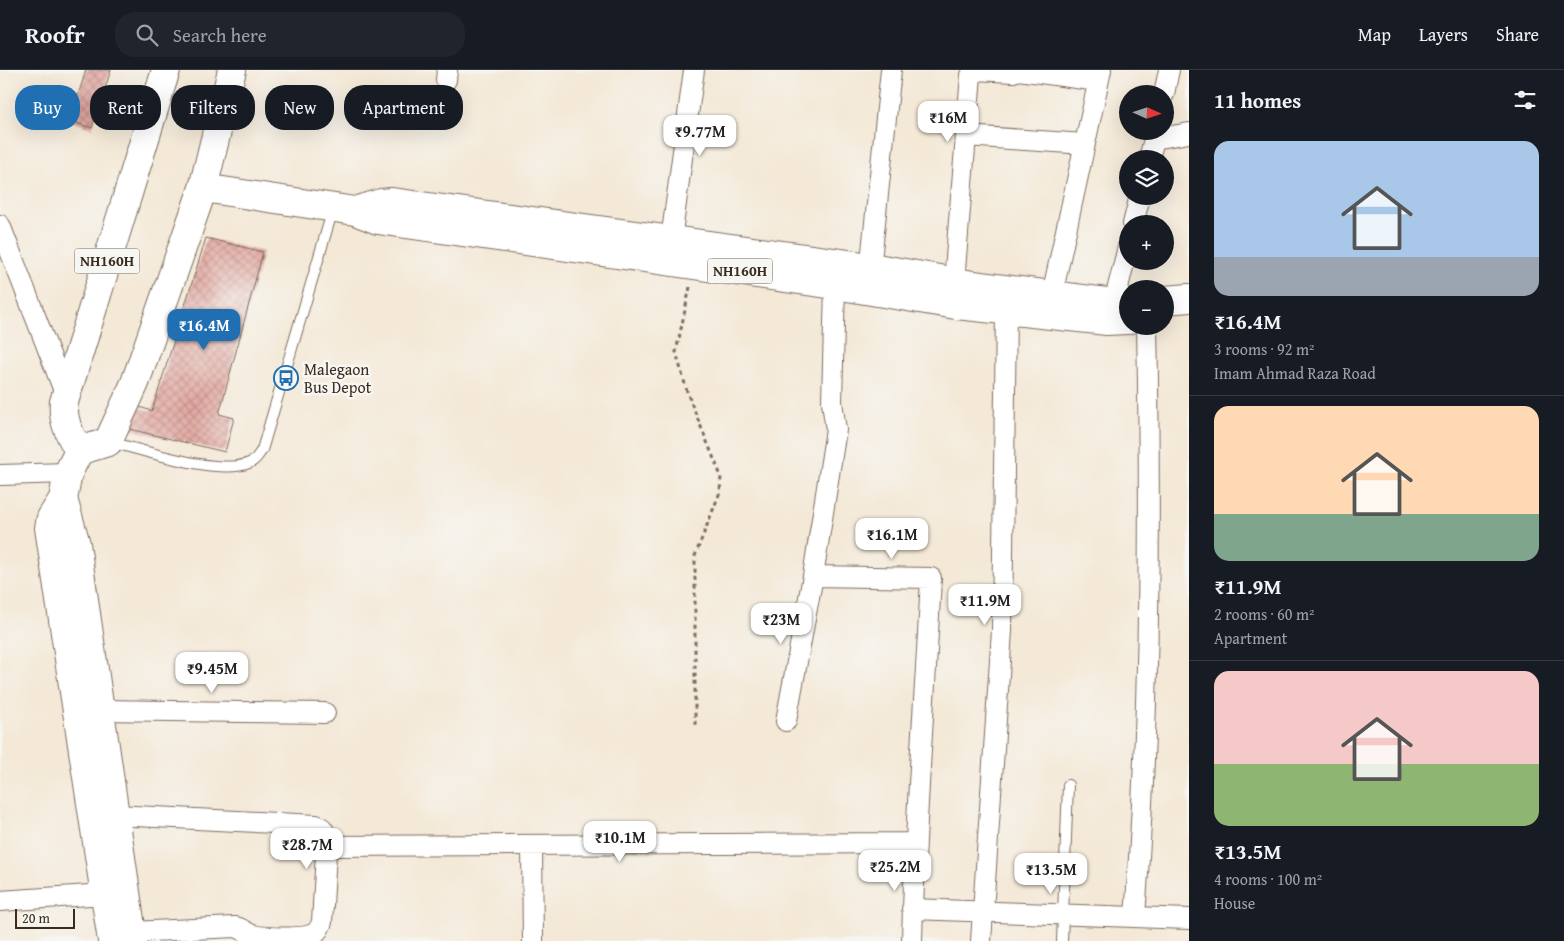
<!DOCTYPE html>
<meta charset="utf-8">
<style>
body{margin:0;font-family:"Gentium Book Plus",serif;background:#20242c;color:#f1f3f6;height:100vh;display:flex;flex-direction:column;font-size:19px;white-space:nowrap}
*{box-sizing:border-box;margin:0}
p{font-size:16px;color:#9ea1a6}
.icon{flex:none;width:28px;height:28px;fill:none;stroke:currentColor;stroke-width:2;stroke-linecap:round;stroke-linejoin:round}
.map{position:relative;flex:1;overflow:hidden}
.panel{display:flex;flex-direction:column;background:#171b24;width:375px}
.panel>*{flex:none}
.hud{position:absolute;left:15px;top:15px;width:475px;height:45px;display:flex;gap:10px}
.needle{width:32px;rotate:93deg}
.buttons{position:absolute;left:1119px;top:15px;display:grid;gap:10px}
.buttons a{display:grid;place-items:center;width:55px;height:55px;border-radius:50%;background:#171b24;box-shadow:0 5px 20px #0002;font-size:25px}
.scale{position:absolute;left:15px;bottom:12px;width:60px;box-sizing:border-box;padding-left:5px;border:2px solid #3b2a1e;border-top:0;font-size:14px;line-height:18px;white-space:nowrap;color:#3b2a1e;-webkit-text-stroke:4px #f6f6f2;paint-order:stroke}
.price{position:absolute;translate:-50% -42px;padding:0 11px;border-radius:10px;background:#fff;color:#222;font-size:16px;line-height:32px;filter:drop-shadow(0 1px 2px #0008)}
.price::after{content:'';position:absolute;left:50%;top:30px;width:15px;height:11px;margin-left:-8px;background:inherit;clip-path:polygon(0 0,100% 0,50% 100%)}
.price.on{background:#1f6fb2;color:#fff}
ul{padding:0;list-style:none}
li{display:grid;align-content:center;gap:10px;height:265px;padding:0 25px}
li+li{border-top:1px solid #363941}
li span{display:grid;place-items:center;height:155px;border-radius:15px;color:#555}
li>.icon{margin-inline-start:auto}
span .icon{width:90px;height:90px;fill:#fffc;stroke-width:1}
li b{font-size:21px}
h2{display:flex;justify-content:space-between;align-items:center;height:60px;padding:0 25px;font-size:21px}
.pill{padding:0 18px;border-radius:20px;background:#171b24;box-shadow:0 5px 20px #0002;font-size:18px;line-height:45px}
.pill.on{background:#1f6fb2;color:#fff}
header{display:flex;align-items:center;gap:30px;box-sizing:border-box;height:70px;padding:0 25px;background:#171b24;border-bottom:1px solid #363941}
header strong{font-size:24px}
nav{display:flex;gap:28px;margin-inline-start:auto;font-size:18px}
.search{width:350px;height:45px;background:#20242c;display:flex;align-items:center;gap:12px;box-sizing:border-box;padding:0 18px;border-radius:20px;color:#9ea1a6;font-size:19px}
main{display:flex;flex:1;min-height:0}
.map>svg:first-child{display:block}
.building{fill:url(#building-cross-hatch)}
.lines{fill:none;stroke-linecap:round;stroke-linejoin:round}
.lane-casing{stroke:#7c6c5e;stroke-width:12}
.street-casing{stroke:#7c6c5e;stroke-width:22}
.primary-casing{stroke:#7c6c5e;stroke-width:30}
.highway-casing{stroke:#7c6c5e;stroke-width:30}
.path{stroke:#7c6c5e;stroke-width:3;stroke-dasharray:4 4;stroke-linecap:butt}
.lane{stroke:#fff;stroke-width:10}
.street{stroke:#fff;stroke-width:20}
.primary{stroke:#fff;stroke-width:28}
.highway{stroke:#fff;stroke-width:28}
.labels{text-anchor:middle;stroke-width:5;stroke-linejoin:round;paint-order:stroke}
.shield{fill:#f6f6f2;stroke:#73675e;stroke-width:1}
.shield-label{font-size:15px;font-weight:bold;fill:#3b2a1e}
.poi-label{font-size:16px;fill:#3b2a1e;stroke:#f6f6f2;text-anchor:start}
</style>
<header>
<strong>Roofr</strong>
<div class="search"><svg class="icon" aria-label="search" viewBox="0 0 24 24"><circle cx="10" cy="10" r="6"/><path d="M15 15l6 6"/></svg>Search here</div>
<nav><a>Map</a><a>Layers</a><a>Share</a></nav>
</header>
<main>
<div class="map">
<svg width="1189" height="871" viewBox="0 0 1189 871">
<defs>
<pattern id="building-cross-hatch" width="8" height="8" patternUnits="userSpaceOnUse" patternTransform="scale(1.25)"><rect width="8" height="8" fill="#e3a7a0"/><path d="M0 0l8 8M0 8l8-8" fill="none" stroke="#b98882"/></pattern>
</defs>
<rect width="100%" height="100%" fill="#f6f6f2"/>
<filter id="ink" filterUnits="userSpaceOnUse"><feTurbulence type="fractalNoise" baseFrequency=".02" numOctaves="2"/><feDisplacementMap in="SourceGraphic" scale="10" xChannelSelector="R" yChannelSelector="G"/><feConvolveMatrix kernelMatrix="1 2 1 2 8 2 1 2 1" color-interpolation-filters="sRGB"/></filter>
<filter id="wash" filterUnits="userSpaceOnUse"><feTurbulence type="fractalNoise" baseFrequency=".0096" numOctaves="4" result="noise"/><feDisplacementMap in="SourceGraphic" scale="20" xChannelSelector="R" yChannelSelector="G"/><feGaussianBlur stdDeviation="1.12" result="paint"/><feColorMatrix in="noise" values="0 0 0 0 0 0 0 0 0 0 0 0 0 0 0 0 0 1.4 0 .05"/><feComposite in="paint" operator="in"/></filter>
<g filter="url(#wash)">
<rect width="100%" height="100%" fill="#f4e8d6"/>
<g id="blocks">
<path class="building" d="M86,0H111L92,58L70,51Z
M206,168L263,182L219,344L234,348L225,382L125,358L133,335L152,341Z"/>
</g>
</g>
<g filter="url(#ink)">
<use href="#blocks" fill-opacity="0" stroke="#7c6c5e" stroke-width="1"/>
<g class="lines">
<defs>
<path id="lane" d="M110,372C143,380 219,406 249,393C256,391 258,385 262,380L333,139
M1062,871L1068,715"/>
<path id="street" d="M1019,0L1098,11
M446,10L447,0
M1164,24L1169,0
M966,66L1085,74
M1154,69L1189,63
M1149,89L1156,61
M1133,154L1140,126
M0,155L66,326
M671,170L694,0
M869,210L891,0
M954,212L971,5L975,0L1013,2L1019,0
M835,215L832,332L836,360L813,506L931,508C925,629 915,750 912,871
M1052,225L1101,0
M1114,233L1128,177
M0,405L68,403
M99,640L325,643
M786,651L813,506
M114,745L316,755L322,758L327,766L322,852C320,857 318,862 313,864C303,869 264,868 253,865C246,863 242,858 235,857L132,862
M326,776L914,773
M532,776L533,871
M0,831L105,824
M912,839L1189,849
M1135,846C1150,650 1151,453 1147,256
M981,871L1002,561L1006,241"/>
<path id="primary" d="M63,429L51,448L49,458L112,871
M63,429L76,474L133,871"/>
<path id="highway" d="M203,118L355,141L378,150L835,215L956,235L1107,251L1128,250
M355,141L381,133L392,132L871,197L973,215L1114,233H1128
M1165,230L1189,228
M79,381C70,365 62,351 64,332L166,0
M63,429L68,403L79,381L108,372L135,313L203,118L232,0"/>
</defs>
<use href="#lane" class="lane-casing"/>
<use href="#street" class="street-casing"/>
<use href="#primary" class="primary-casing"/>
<use href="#highway" class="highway-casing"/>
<path class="path" d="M690,217L676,282L688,325L721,406L720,422L695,486V657"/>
<use href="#lane" class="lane"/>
<use href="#street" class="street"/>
<use href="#primary" class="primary"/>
<use href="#highway" class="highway"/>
</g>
</g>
<defs>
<symbol id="bus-ring" viewBox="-11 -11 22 22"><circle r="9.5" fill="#f6f6f2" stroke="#1f6fb2" stroke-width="1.5"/><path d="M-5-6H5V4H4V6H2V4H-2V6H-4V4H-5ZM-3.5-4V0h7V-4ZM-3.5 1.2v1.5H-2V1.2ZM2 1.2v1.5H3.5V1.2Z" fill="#1f6fb2"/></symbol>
</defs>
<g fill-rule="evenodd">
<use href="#bus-ring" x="272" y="294" width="28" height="28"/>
</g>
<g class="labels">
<g class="shield">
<rect x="74.5" y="178.5" width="65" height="25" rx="4"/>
<rect x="707.5" y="188.5" width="65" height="25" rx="4"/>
</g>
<g class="shield-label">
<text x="107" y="196">NH160H</text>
<text x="740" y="206">NH160H</text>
</g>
<g class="poi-label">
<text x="304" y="305">Malegaon<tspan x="304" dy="18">Bus Depot</tspan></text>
</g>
</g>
</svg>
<div class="buttons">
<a><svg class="needle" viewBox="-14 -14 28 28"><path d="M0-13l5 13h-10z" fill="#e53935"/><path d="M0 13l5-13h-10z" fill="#9ea1a6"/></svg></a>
<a><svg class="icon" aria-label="layers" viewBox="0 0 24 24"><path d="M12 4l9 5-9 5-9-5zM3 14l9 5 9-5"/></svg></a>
<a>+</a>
<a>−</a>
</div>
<div class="scale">20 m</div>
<b class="price" style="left:948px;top:73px">₹16M</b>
<b class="price" style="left:700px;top:87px">₹9.77M</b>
<b class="price on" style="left:204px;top:281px">₹16.4M</b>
<b class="price" style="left:892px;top:490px">₹16.1M</b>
<b class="price" style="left:985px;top:556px">₹11.9M</b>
<b class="price" style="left:781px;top:575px">₹23M</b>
<b class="price" style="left:212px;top:624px">₹9.45M</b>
<b class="price" style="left:620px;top:793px">₹10.1M</b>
<b class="price" style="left:307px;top:800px">₹28.7M</b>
<b class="price" style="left:895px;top:822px">₹25.2M</b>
<b class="price" style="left:1051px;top:825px">₹13.5M</b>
<div class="hud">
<a class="pill on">Buy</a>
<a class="pill">Rent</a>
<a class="pill">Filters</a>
<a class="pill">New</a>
<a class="pill">Apartment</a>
</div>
</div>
<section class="panel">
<h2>11 homes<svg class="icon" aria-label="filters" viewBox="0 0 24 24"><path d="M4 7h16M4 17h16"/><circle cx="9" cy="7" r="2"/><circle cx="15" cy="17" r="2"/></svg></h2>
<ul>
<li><span style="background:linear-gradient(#a9c7e8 75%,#9aa5b1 0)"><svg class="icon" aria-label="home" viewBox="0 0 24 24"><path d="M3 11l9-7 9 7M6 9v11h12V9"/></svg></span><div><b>₹16.4M</b><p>3 rooms · 92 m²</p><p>Imam Ahmad Raza Road</p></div></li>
<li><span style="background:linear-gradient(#ffd9b3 70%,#7fa58c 0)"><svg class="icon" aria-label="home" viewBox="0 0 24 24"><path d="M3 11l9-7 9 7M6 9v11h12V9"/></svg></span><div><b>₹11.9M</b><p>2 rooms · 60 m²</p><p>Apartment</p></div></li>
<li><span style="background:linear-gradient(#f6c9c9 60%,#8fb573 0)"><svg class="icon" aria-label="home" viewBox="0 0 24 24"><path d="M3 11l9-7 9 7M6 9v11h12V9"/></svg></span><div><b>₹13.5M</b><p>4 rooms · 100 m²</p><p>House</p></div></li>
</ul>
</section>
</main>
